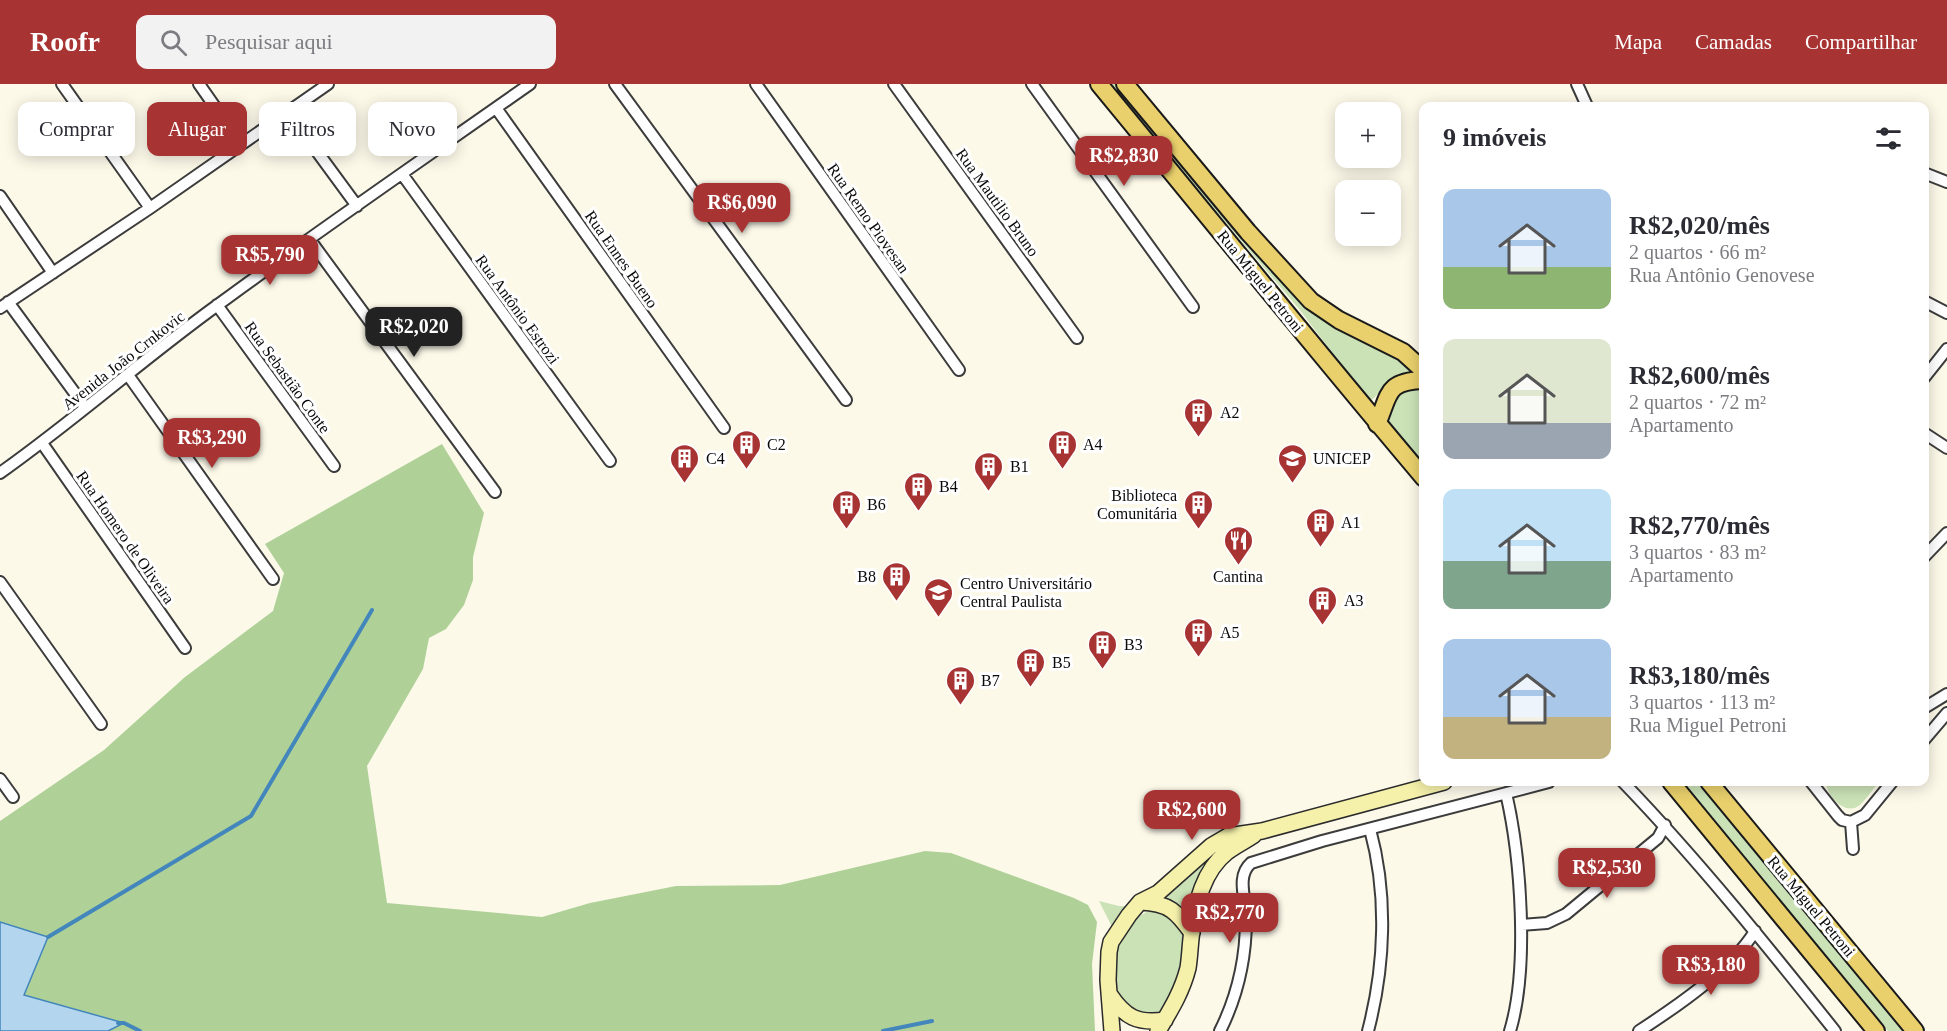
<!DOCTYPE html>
<html lang="pt">
<meta charset="utf-8">
<style>
body{margin:0;font-family:"Times New Roman",serif;background:#f2f2f3;color:#2b2b33;height:100vh;display:flex;flex-direction:column;font-size:22px;white-space:nowrap}
*{box-sizing:border-box;margin:0}
p{font-size:20px;color:#7c7c81}
.icon{flex:none;width:33px;height:33px;fill:none;stroke:currentColor;stroke-width:2;stroke-linecap:round;stroke-linejoin:round}
.map{position:relative;flex:1;overflow:hidden}
.panel{position:absolute;left:1419px;top:18px;width:510px;height:684px;display:flex;flex-direction:column;background:#fff;border-radius:12px;box-shadow:0 3px 15px #0003}
.panel>*{flex:none}
.hud{position:absolute;left:18px;top:18px;width:570px;height:54px;display:flex;gap:12px}
.buttons{position:absolute;left:1335px;top:18px;display:grid;gap:12px}
.buttons a{display:grid;place-items:center;width:66px;height:66px;border-radius:12px;background:#fff;box-shadow:0 3px 15px #0003;font-size:30px}
.price{position:absolute;translate:-50% -51px;padding:0 14px;border-radius:12px;background:#a83333;color:#fff;font-size:20px;line-height:39px;filter:drop-shadow(0 2px 3px #0008)}
.price::after{content:'';position:absolute;left:50%;top:36px;width:18px;height:14px;margin-left:-9px;background:inherit;clip-path:polygon(0 0,100% 0,50% 100%)}
.price.current{background:#222;color:#fff}
ul{padding:0;list-style:none}
li{display:flex;align-items:center;gap:18px;height:150px;padding:0 24px}
li span{display:grid;place-items:center;flex:none;width:168px;height:120px;border-radius:12px;color:#555}
li>.icon{margin-inline-start:auto}
span .icon{width:72px;height:72px;fill:#fffc;stroke-width:1}
li b{font-size:26px}
h2{display:flex;justify-content:space-between;align-items:center;height:72px;padding:0 24px;font-size:26px}
.chip{padding:0 21px;border-radius:12px;background:#fff;box-shadow:0 3px 15px #0003;font-size:21px;line-height:54px}
.chip.current{background:#a83333;color:#fff}
header{display:flex;align-items:center;gap:36px;box-sizing:border-box;height:84px;padding:0 30px;background:#a83333;color:#fff}
header strong{font-size:28px}
nav{display:flex;gap:33px;margin-inline-start:auto;font-size:21px}
.search{width:420px;height:54px;background:#f2f2f3;display:flex;align-items:center;gap:15px;box-sizing:border-box;padding:0 21px;border-radius:12px;color:#7c7c81;font-size:22px}
.map>svg:first-child{display:block}
.green{fill:#cbe2b7}
.forest{fill:#afd198}
.water{fill:#b3d5ee;stroke:#4386bc;stroke-width:1.5}
.lines{fill:none;stroke-linecap:round;stroke-linejoin:round}
.stream{stroke:#4386bc;stroke-width:4}
.street-casing{stroke:#3c3c3c;stroke-width:14}
.secondary-casing{stroke:#2b2b2b;stroke-width:18}
.primary-casing{stroke:#1a1a1a;stroke-width:20}
.street{stroke:#fff;stroke-width:10}
.secondary{stroke:#f5f1ab;stroke-width:15}
.primary{stroke:#e9d06c;stroke-width:16}
.labels{text-anchor:middle;stroke-width:6;stroke-linejoin:round;paint-order:stroke}
.street-label{font-size:16px;fill:#090909;stroke:#fff}
.poi-label{font-size:16px;fill:#090909;stroke:#fff;text-anchor:start}
</style>
<header>
<strong>Roofr</strong>
<div class="search"><svg class="icon" aria-label="search" viewBox="0 0 24 24"><circle cx="10" cy="10" r="6"/><path d="M15 15l6 6"/></svg>Pesquisar aqui</div>
<nav><a>Mapa</a><a>Camadas</a><a>Compartilhar</a></nav>
</header>
<div class="map">
<svg width="1947" height="947" viewBox="0 0 1947 947">
<rect width="100%" height="100%" fill="#fcf9e9"/>
<path class="green" d="M1108,0H1116L1264,174L1412,285L1411,287L1388,298L1374,314L1369,317L1299,225Z
M1412,304H1423V384L1388,338C1387,321 1397,311 1412,304Z
M1680,698H1698L1907,947H1888Z
M1826,698H1879C1873,705 1867,714 1860,721C1845,733 1826,711 1826,698Z
M1227,758L1190,833L1162,815Z
M1099,817L1119,822H1130L1112,843Z
M1152,826L1166,829L1185,848C1182,873 1181,921 1153,932C1146,930 1136,930 1130,926C1096,908 1119,834 1152,826Z"/>
<path class="forest" d="M442,360L484,429L473,473V496L464,521L446,545L429,554L423,585L367,682L387,819L542,833L590,819L676,802L780,801L925,767L951,769L1074,814L1088,821L1097,838L1092,880L1095,947H0V737L104,666L185,593L273,527L284,489L265,460Z"/>
<path class="water" d="M0,838L48,853L24,911L124,939L108,947H0Z"/>
<g class="lines">
<path class="stream" d="M48,853L251,732L372,526
M118,939H124L140,947
M883,947L932,937"/>
<defs>
<path id="street" d="M62,0L150,124
M199,0L241,60
M615,0L846,316
M756,0L959,286
M894,0L1077,254
M1032,0L1193,223
M1577,0L1587,22
M496,24L724,344
M288,28L357,122
M1924,89L1947,98
M402,90L610,377
M0,112L53,189
M310,156L495,408
M1924,217L1947,229
M8,218L85,323
M217,221L334,382
M0,224L150,124L328,0
M128,291L273,495
M1924,294L1947,265
M1924,349L1947,364
M42,359L185,564
M0,389C75,336 144,274 219,220C321,145 426,73 530,0
M1924,473L1947,449
M0,498L101,640
M1924,624L1947,610
M1924,656L1947,629
M0,695L13,713
M1623,698C1699,777 1767,862 1835,947
M1811,698L1838,732L1842,736L1851,738L1853,765
M1506,709C1521,774 1529,884 1510,947
M1851,738L1865,731L1892,698
M1521,841L1547,839L1566,830L1658,754L1665,741
M1220,947C1237,913 1246,874 1246,835C1247,817 1235,793 1251,779L1322,757L1549,698
M1368,947C1385,882 1388,811 1370,745
M1639,947C1676,923 1732,885 1755,847"/>
<path id="secondary" d="M1141,818C1169,819 1177,828 1192,849
M1110,911C1125,933 1137,940 1165,936
M1112,947L1108,896L1109,868L1111,858L1129,831L1140,818L1158,809L1211,762L1228,752L1262,747L1444,698
M1158,947C1170,927 1182,908 1188,884C1190,872 1190,859 1192,847C1196,819 1203,787 1227,768C1235,762 1245,757 1254,751"/>
<path id="primary" d="M1099,0C1207,131 1314,264 1424,394
M1125,0L1248,148L1311,217L1339,236L1403,268L1424,287
M1377,340C1390,311 1385,297 1424,296
M1671,698L1876,947
M1709,698L1915,947"/>
</defs>
<use href="#street" class="street-casing"/>
<use href="#secondary" class="secondary-casing"/>
<use href="#primary" class="primary-casing"/>
<use href="#street" class="street"/>
<use href="#secondary" class="secondary"/>
<use href="#primary" class="primary"/>
</g>
<defs>
<symbol id="building-pin" viewBox="-11 -11 22 30"><path d="M0 17L-7.5 6A9.5 9.5 0 1 1 7.5 6Z" fill="#a83333" stroke="#fff"/><path d="M-4-6H4V6H1V3H-1V6H-4ZM-2.5-4.3h1.7v1.8h-1.7ZM.8-4.3h1.7v1.8H.8ZM-2.5-1h1.7V.8h-1.7ZM.8-1h1.7V.8H.8Z" fill="#fff"/></symbol>
<symbol id="school-pin" viewBox="-11 -11 22 30"><path d="M0 17L-7.5 6A9.5 9.5 0 1 1 7.5 6Z" fill="#a83333" stroke="#fff"/><path d="M0-5L7-2L0 1L-7-2ZM-4 1L0 2.5L4 1V4Q0 6-4 4Z" fill="#fff"/></symbol>
<symbol id="restaurant-pin" viewBox="-11 -11 22 30"><path d="M0 17L-7.5 6A9.5 9.5 0 1 1 7.5 6Z" fill="#a83333" stroke="#fff"/><path d="M-5-6h1v4h1v-4h1v4h1v-4h1v5L-1.5 .5V6h-2V.5L-5-1ZM5-6V6H3V1.5H1.5Q1.5-4 5-6Z" fill="#fff"/></symbol>
<symbol id="university-pin" viewBox="-11 -11 22 30"><path d="M0 17L-7.5 6A9.5 9.5 0 1 1 7.5 6Z" fill="#a83333" stroke="#fff"/><path d="M0-5L7-2L0 1L-7-2ZM-4 1L0 2.5L4 1V4Q0 6-4 4Z" fill="#fff"/></symbol>
</defs>
<g fill-rule="evenodd">
<use href="#building-pin" x="1182" y="312" width="33" height="45"/>
<use href="#building-pin" x="730" y="344" width="33" height="45"/>
<use href="#building-pin" x="1046" y="344" width="33" height="45"/>
<use href="#building-pin" x="668" y="358" width="33" height="45"/>
<use href="#school-pin" x="1276" y="358" width="33" height="45"/>
<use href="#building-pin" x="972" y="366" width="33" height="45"/>
<use href="#building-pin" x="902" y="386" width="33" height="45"/>
<use href="#building-pin" x="830" y="404" width="33" height="45"/>
<use href="#building-pin" x="1182" y="404" width="33" height="45"/>
<use href="#building-pin" x="1304" y="422" width="33" height="45"/>
<use href="#restaurant-pin" x="1222" y="440" width="33" height="45"/>
<use href="#building-pin" x="880" y="476" width="33" height="45"/>
<use href="#university-pin" x="922" y="492" width="33" height="45"/>
<use href="#building-pin" x="1306" y="500" width="33" height="45"/>
<use href="#building-pin" x="1182" y="532" width="33" height="45"/>
<use href="#building-pin" x="1086" y="544" width="33" height="45"/>
<use href="#building-pin" x="1014" y="562" width="33" height="45"/>
<use href="#building-pin" x="944" y="580" width="33" height="45"/>
</g>
<g class="labels">
<g class="street-label">
<text transform="translate(998 118) rotate(54)" y="6">Rua Mautilio Bruno</text>
<text transform="translate(869 134) rotate(55)" y="6">Rua Remo Piovesan</text>
<text transform="translate(622 175) rotate(55)" y="6">Rua Ennes Bueno</text>
<text transform="translate(1261 197) rotate(51)" y="6">Rua Miguel Petroni</text>
<text transform="translate(518 225) rotate(54)" y="6">Rua Antônio Estrozi</text>
<text transform="translate(123 276) rotate(-38)" y="6">Avenida João Crnkovic</text>
<text transform="translate(288 293) rotate(54)" y="6">Rua Sebastião Conte</text>
<text transform="translate(126 453) rotate(55)" y="6">Rua Homero de Oliveira</text>
<text transform="translate(1812 822) rotate(50)" y="6">Rua Miguel Petroni</text>
</g>
<g class="poi-label">
<text x="1220" y="334">A2</text>
<text x="767" y="366">C2</text>
<text x="1083" y="366">A4</text>
<text x="706" y="380">C4</text>
<text x="1313" y="380">UNICEP</text>
<text x="1010" y="388">B1</text>
<text x="939" y="408">B4</text>
<text x="1177" y="417" text-anchor="end">Biblioteca<tspan x="1177" dy="18">Comunitária</tspan></text>
<text x="867" y="426">B6</text>
<text x="1341" y="444">A1</text>
<text x="876" y="498" text-anchor="end">B8</text>
<text x="1238" y="498" text-anchor="middle">Cantina</text>
<text x="960" y="505">Centro Universitário<tspan x="960" dy="18">Central Paulista</tspan></text>
<text x="1344" y="522">A3</text>
<text x="1220" y="554">A5</text>
<text x="1124" y="566">B3</text>
<text x="1052" y="584">B5</text>
<text x="981" y="602">B7</text>
</g>
</g>
</svg>
<div class="buttons">
<a>+</a>
<a>−</a>
</div>
<b class="price" style="left:1124px;top:103px">R$2,830</b>
<b class="price" style="left:742px;top:150px">R$6,090</b>
<b class="price" style="left:270px;top:202px">R$5,790</b>
<b class="price current" style="left:414px;top:274px">R$2,020</b>
<b class="price" style="left:212px;top:385px">R$3,290</b>
<b class="price" style="left:1192px;top:757px">R$2,600</b>
<b class="price" style="left:1607px;top:815px">R$2,530</b>
<b class="price" style="left:1230px;top:860px">R$2,770</b>
<b class="price" style="left:1711px;top:912px">R$3,180</b>
<div class="hud">
<a class="chip">Comprar</a>
<a class="chip current">Alugar</a>
<a class="chip">Filtros</a>
<a class="chip">Novo</a>
</div>
<section class="panel">
<h2>9 imóveis<svg class="icon" aria-label="filters" viewBox="0 0 24 24"><path d="M4 7h16M4 17h16"/><circle cx="9" cy="7" r="2"/><circle cx="15" cy="17" r="2"/></svg></h2>
<ul>
<li><span style="background:linear-gradient(#a9c7e8 65%,#8fb573 0)"><svg class="icon" aria-label="home" viewBox="0 0 24 24"><path d="M3 11l9-7 9 7M6 9v11h12V9"/></svg></span><div><b>R$2,020/mês</b><p>2 quartos · 66 m²</p><p>Rua Antônio Genovese</p></div></li>
<li><span style="background:linear-gradient(#dfe7d0 70%,#9aa5b1 0)"><svg class="icon" aria-label="home" viewBox="0 0 24 24"><path d="M3 11l9-7 9 7M6 9v11h12V9"/></svg></span><div><b>R$2,600/mês</b><p>2 quartos · 72 m²</p><p>Apartamento</p></div></li>
<li><span style="background:linear-gradient(#bfe0f5 60%,#7fa58c 0)"><svg class="icon" aria-label="home" viewBox="0 0 24 24"><path d="M3 11l9-7 9 7M6 9v11h12V9"/></svg></span><div><b>R$2,770/mês</b><p>3 quartos · 83 m²</p><p>Apartamento</p></div></li>
<li><span style="background:linear-gradient(#a9c7e8 65%,#c2b280 0)"><svg class="icon" aria-label="home" viewBox="0 0 24 24"><path d="M3 11l9-7 9 7M6 9v11h12V9"/></svg></span><div><b>R$3,180/mês</b><p>3 quartos · 113 m²</p><p>Rua Miguel Petroni</p></div></li>
</ul>
</section>
</div>
